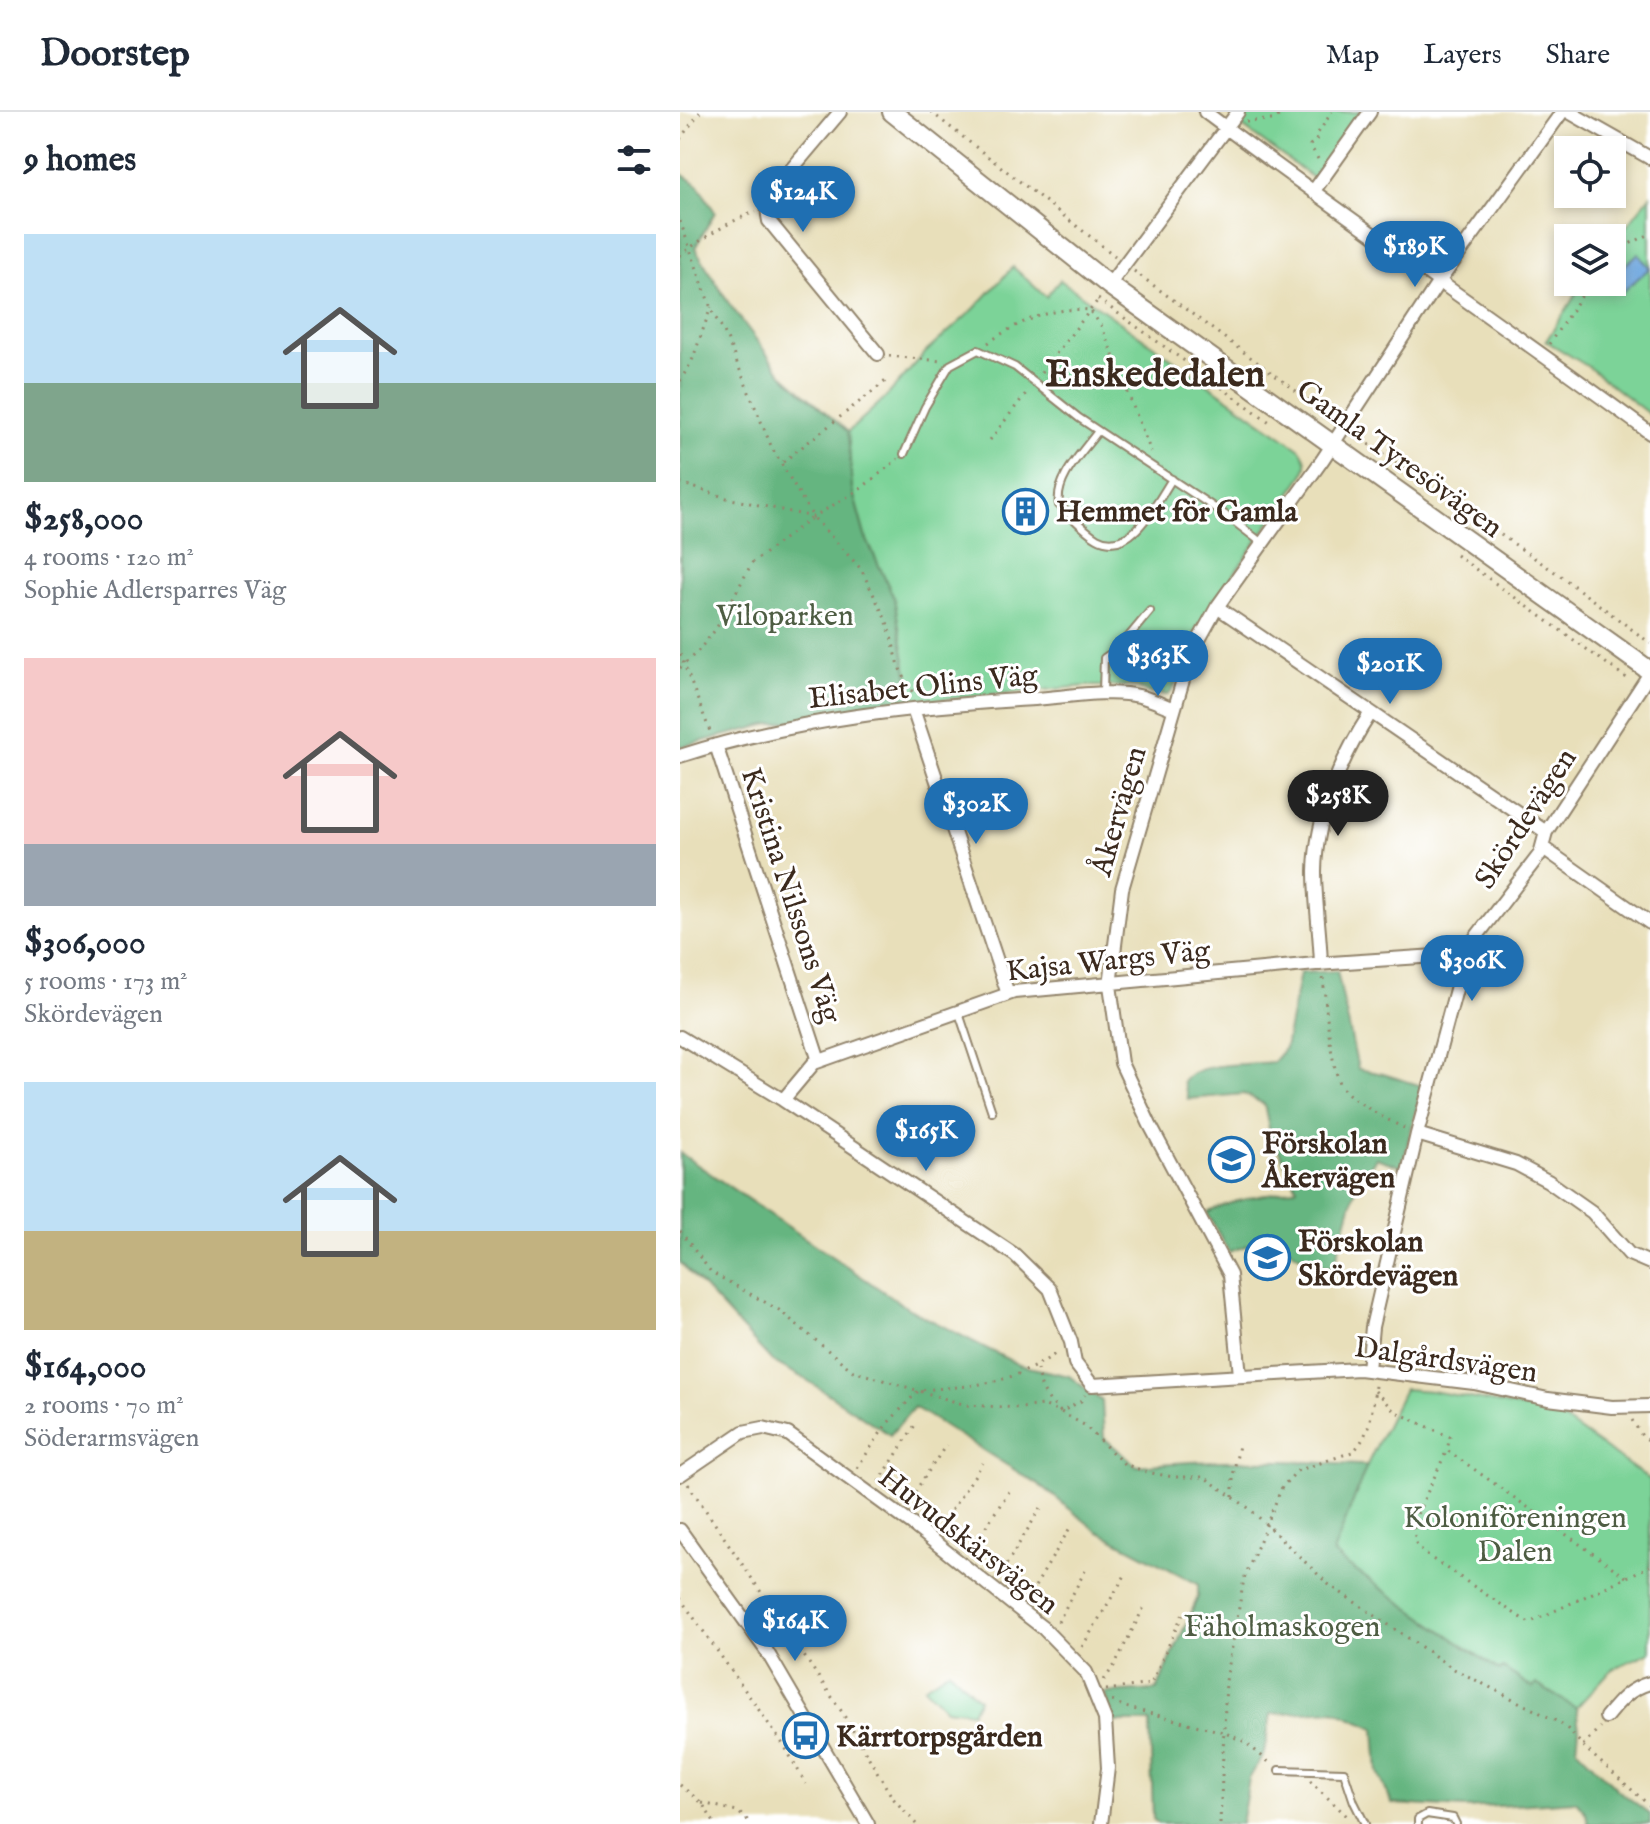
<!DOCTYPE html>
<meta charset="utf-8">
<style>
body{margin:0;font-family:"IM FELL English",serif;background:#f6f6f7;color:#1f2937;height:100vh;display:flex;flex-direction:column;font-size:30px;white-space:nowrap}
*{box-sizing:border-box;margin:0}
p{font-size:26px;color:#747a83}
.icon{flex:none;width:44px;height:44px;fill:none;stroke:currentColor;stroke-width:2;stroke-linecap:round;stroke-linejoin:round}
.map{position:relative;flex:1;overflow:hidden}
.details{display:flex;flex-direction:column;background:#fff;width:680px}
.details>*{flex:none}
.fabs{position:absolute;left:874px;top:24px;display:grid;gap:16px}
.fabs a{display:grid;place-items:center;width:72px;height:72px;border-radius:0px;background:#fff;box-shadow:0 4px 12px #0003;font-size:40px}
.price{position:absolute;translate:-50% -68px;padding:0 18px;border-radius:28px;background:#1f6fb2;color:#fff;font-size:26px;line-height:52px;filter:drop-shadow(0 2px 4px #0008)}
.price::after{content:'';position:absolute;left:50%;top:48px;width:24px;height:18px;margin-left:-12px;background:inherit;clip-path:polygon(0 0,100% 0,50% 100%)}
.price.active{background:#222;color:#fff}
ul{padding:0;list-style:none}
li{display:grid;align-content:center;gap:16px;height:424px;padding:0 24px}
li span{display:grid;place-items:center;height:248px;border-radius:0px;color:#555}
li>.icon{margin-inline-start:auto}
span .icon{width:144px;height:144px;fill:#fffc;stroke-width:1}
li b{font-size:34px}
h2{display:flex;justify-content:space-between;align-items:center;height:96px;padding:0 24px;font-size:34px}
header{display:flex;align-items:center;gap:48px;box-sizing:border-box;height:112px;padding:0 40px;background:#fff;border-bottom:2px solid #e0e1e3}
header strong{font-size:38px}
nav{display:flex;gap:44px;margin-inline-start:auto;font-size:28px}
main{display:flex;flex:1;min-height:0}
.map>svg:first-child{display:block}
.green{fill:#7cd398;stroke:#5c7e5b;stroke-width:2}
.forest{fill:#65b580;stroke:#50704f;stroke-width:2}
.water{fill:#71a9e0;stroke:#566a7f;stroke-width:2}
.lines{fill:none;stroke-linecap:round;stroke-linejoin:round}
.lane-casing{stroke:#92846c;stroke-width:10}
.street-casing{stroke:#92846c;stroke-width:16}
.secondary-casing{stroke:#92846c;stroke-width:22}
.path{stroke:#92846c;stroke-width:3;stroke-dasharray:2 6;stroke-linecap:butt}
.lane{stroke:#fff;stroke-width:6}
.street{stroke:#fff;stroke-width:12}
.secondary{stroke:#fff;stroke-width:18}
.labels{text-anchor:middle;stroke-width:6;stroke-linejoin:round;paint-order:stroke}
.street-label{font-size:30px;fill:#3b2a1e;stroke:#fff}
.poi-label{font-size:30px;font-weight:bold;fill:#3b2a1e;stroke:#fff;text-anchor:start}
.park-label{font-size:30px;fill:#4e5d43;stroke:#fff}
.district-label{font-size:38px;font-weight:bold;fill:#3b2a1e;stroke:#fff}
</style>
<header>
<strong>Doorstep</strong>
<nav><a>Map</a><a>Layers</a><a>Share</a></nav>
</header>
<main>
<section class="details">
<h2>9 homes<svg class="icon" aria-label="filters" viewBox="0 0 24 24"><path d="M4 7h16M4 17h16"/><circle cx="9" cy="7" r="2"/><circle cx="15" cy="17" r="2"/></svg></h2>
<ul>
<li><span style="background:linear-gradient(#bfe0f5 60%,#7fa58c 0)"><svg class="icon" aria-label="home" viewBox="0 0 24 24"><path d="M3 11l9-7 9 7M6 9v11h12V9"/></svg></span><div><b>$258,000</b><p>4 rooms · 120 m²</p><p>Sophie Adlersparres Väg</p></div></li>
<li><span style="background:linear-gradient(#f6c9c9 75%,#9aa5b1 0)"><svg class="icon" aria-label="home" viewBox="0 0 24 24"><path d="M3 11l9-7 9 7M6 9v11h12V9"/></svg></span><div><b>$306,000</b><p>5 rooms · 173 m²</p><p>Skördevägen</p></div></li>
<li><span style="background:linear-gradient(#bfe0f5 60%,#c2b280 0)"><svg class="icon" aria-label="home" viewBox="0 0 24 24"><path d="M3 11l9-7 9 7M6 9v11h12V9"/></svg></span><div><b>$164,000</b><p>2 rooms · 70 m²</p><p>Söderarmsvägen</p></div></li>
</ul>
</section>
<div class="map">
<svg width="970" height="1712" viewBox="0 0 970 1712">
<rect width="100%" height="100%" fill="#fff"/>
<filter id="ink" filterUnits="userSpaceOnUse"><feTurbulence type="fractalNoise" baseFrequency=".0125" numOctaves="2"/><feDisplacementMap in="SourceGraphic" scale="16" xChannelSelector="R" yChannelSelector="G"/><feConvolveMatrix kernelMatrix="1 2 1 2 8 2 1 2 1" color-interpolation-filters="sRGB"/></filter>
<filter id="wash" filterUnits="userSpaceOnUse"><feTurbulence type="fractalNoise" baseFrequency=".006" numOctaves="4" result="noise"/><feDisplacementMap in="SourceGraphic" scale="32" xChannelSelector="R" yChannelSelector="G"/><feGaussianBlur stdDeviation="1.8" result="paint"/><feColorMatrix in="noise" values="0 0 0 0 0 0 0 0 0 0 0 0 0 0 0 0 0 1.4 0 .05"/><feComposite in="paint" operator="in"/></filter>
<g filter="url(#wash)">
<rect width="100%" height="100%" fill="#e8dfba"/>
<path class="green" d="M570,0H680L633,66L560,13Z
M970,84V303L907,254L866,229L904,170H932V133Z
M333,155L366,185L380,168L620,337C627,347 628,352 623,363L517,515C508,534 501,570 488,583L467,580L454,574H407L232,590L214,486L185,424L172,377L168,320L206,285L246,240L294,197Z
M724,1277L752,1279L876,1302L970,1368V1540L932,1557L896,1596L856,1572L853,1576L823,1556L820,1559L663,1450L653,1440L687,1353Z
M269,1558L299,1587L292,1600L266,1597L244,1575Z"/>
<path class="forest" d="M0,61L18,73L35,100L15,136L48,190L102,262L168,320L172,377L185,424L214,486L232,590L86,613L0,635Z
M657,859L678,957L703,962L742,974L722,1055L696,1046L676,1075L654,1155L633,1152L594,1128L574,1131L549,1140L527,1101C558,1085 585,1084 617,1076L590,1021L584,992L564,982L508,987L503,969C518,949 569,953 593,950L605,936L620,861Z
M0,1041L229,1197L339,1253L389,1264L422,1289L424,1326L457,1354C505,1349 552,1348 600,1349C629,1349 658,1353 687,1353L653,1441L663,1450L820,1559L823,1556L853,1576L856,1572L896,1596L899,1617L897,1637L938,1678L970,1702V1712H908L906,1701L896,1689L786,1696L712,1692L698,1660L695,1616L654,1598L591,1602L584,1641L569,1667L561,1712H478L473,1707L470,1610H431L425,1581L477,1578L518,1485V1472L417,1419L365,1377L234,1295L210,1323L127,1268L92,1249L0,1150Z"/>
<path class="water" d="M958,142L970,156L941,181L931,170L932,164Z"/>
</g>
<g filter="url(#ink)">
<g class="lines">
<defs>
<path id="lane" d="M418,319C403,340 375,366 379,393C391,403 403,418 417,426C451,445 477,390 492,367
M224,342L245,295L270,253L298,238L335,255L399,306L547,404L582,431
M423,580L424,546L440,535L470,499
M279,901L312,1000
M599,1658L664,1660L674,1690L685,1712
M738,1712V1707L747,1702L773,1706L776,1712"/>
<path id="street" d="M160,0L94,78C87,88 86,97 89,109L198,242
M525,0C671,110 823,212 970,321
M889,0L970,46
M633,80L690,0
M429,173L558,0
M537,495L866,720
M233,597L328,882
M36,633L139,949
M0,644C115,607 235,594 355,587C386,585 429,577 459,584C471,587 483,593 494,597
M862,735L970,811
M641,852C640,821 635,789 635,759C636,705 661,646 690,602
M0,925L103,988L335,1143L370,1177L391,1230L395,1251L412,1273L679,1257L794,1271L868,1287L932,1295L970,1294
M103,988L134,951L334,880L636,852L786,842
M737,1022L836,1052L868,1069L912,1100L949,1142L970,1151
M688,1258L692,1215L737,1022L785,844L790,833L860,742L866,720L970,561
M560,1263L550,1163L470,1013L441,951L430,873L442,777L510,544L537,495L643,347L758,171L882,0
M0,1363L63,1320L83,1316L108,1322L233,1413L341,1499L363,1516L406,1560L425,1607L428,1656L421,1712
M0,1418L86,1538L188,1712
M926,1605C940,1588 949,1577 970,1571"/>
<path id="secondary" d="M212,0L429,173L970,559"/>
</defs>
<use href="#lane" class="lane-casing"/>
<use href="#street" class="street-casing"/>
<use href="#secondary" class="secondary-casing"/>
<path class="path" d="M251,0L435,144
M566,9L593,8L604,0
M0,27L20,0
M638,47L630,33L636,29L638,21L652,0
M0,109L33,202L43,217L92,336L133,405L181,457L207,510L220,557L235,585
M0,144C14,131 58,104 76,100
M932,146L943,135L970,122
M454,159L654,307
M418,187L591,311
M308,231C337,210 373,194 410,198L422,215L471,340
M869,232L911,170
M209,244L261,249
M361,261L418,188
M0,269L12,249L31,195
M676,323L882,465L970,531
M310,328L347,280
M103,350L207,268
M0,371L47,386L133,405L179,378L218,347
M776,443L948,567
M0,542L31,622
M0,556L18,539L36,517L72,451L133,405
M643,866C646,890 650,959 663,976C672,989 711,1010 726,1017
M0,1119L31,1160L99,1198L173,1259L286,1293L340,1296L363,1293L381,1300L404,1313L444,1352L466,1360L493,1365H524L570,1397L648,1472L774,1557L884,1613L907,1638L970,1694
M357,1257C360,1277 366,1287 381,1300L401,1289L405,1283
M695,1279L714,1299L770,1325L767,1338
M952,1308L962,1324L970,1329
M177,1356L206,1313L239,1278C294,1274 333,1273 379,1239
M199,1370L235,1313
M8,1372L162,1600L212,1685L236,1712
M553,1385V1364L559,1333
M226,1393L266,1333
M258,1418L303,1351
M288,1441L332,1375
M946,1465L767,1338L733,1411L736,1431L745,1442L849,1511L970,1454
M318,1466L362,1394
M0,1486L105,1635L126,1672
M347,1488L391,1414
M378,1510L406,1457
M402,1535L447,1460
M424,1568L434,1554L464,1495
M426,1578L471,1572L505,1497
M432,1589L445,1595L543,1620L565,1630L590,1651
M903,1633L920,1615
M630,1669L668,1705
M0,1673L22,1691L35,1712
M22,1691L57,1699L72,1712
M540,1712L546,1569L564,1467L602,1375L617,1359L672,1340C690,1326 693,1295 695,1273"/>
<use href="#lane" class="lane"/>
<use href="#street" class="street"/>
<use href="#secondary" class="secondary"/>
</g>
</g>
<defs>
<symbol id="building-ring" viewBox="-11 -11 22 22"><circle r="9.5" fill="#fff" stroke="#1f6fb2" stroke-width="1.5"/><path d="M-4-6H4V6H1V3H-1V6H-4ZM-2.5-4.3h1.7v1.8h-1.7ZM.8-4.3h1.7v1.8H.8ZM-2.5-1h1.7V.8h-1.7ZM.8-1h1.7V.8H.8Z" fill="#1f6fb2"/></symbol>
<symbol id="school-ring" viewBox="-11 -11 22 22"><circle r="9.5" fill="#fff" stroke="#1f6fb2" stroke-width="1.5"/><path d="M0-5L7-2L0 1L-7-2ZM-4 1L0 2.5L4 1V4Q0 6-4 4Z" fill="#1f6fb2"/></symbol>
<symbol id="bus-ring" viewBox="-11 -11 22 22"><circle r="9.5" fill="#fff" stroke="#1f6fb2" stroke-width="1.5"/><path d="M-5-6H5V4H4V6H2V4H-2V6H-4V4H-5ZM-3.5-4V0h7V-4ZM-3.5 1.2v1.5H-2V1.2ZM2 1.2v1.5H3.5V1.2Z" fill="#1f6fb2"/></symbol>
</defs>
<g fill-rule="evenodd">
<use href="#building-ring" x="320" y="374" width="51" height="51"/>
<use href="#school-ring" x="526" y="1022" width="51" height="51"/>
<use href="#school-ring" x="562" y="1120" width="51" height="51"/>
<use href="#bus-ring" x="100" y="1598" width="51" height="51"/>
</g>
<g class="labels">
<g class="street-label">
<text transform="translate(720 346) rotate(36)" y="10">Gamla Tyresövägen</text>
<text transform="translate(243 574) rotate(-6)" y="10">Elisabet Olins Väg</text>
<text transform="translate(438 699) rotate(-74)" y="10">Åkervägen</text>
<text transform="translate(845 706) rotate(-57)" y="10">Skördevägen</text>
<text transform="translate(112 783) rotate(72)" y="10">Kristina Nilssons Väg</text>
<text transform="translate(428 848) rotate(-6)" y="10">Kajsa Wargs Väg</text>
<text transform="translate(766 1247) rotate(8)" y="10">Dalgårdsvägen</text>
<text transform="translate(289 1428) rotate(38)" y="10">Huvudskärsvägen</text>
</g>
<g class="poi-label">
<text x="376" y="409">Hemmet för Gamla</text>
<text x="582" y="1041">Förskolan<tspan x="582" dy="34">Åkervägen</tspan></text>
<text x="618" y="1139">Förskolan<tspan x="618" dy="34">Skördevägen</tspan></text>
<text x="156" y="1634">Kärrtorpsgården</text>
</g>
<g class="park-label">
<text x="105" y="513">Viloparken</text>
<text x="835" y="1415">Koloniföreningen<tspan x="835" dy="34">Dalen</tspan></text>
<text x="602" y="1524">Fäholmaskogen</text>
</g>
<g class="district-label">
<text x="475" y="274">Enskededalen</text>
</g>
</g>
</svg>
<div class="fabs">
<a><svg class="icon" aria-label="locate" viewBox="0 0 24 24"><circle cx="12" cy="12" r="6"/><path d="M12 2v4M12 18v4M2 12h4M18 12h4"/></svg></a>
<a><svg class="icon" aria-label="layers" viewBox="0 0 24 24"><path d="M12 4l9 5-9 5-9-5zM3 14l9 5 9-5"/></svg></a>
</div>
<b class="price" style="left:123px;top:122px">$124K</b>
<b class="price" style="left:735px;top:177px">$189K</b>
<b class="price" style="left:478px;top:586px">$363K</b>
<b class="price" style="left:710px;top:594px">$201K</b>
<b class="price active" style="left:658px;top:726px">$258K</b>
<b class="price" style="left:296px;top:734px">$302K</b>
<b class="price" style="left:792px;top:891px">$306K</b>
<b class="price" style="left:246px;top:1061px">$165K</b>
<b class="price" style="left:115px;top:1551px">$164K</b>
</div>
</main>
